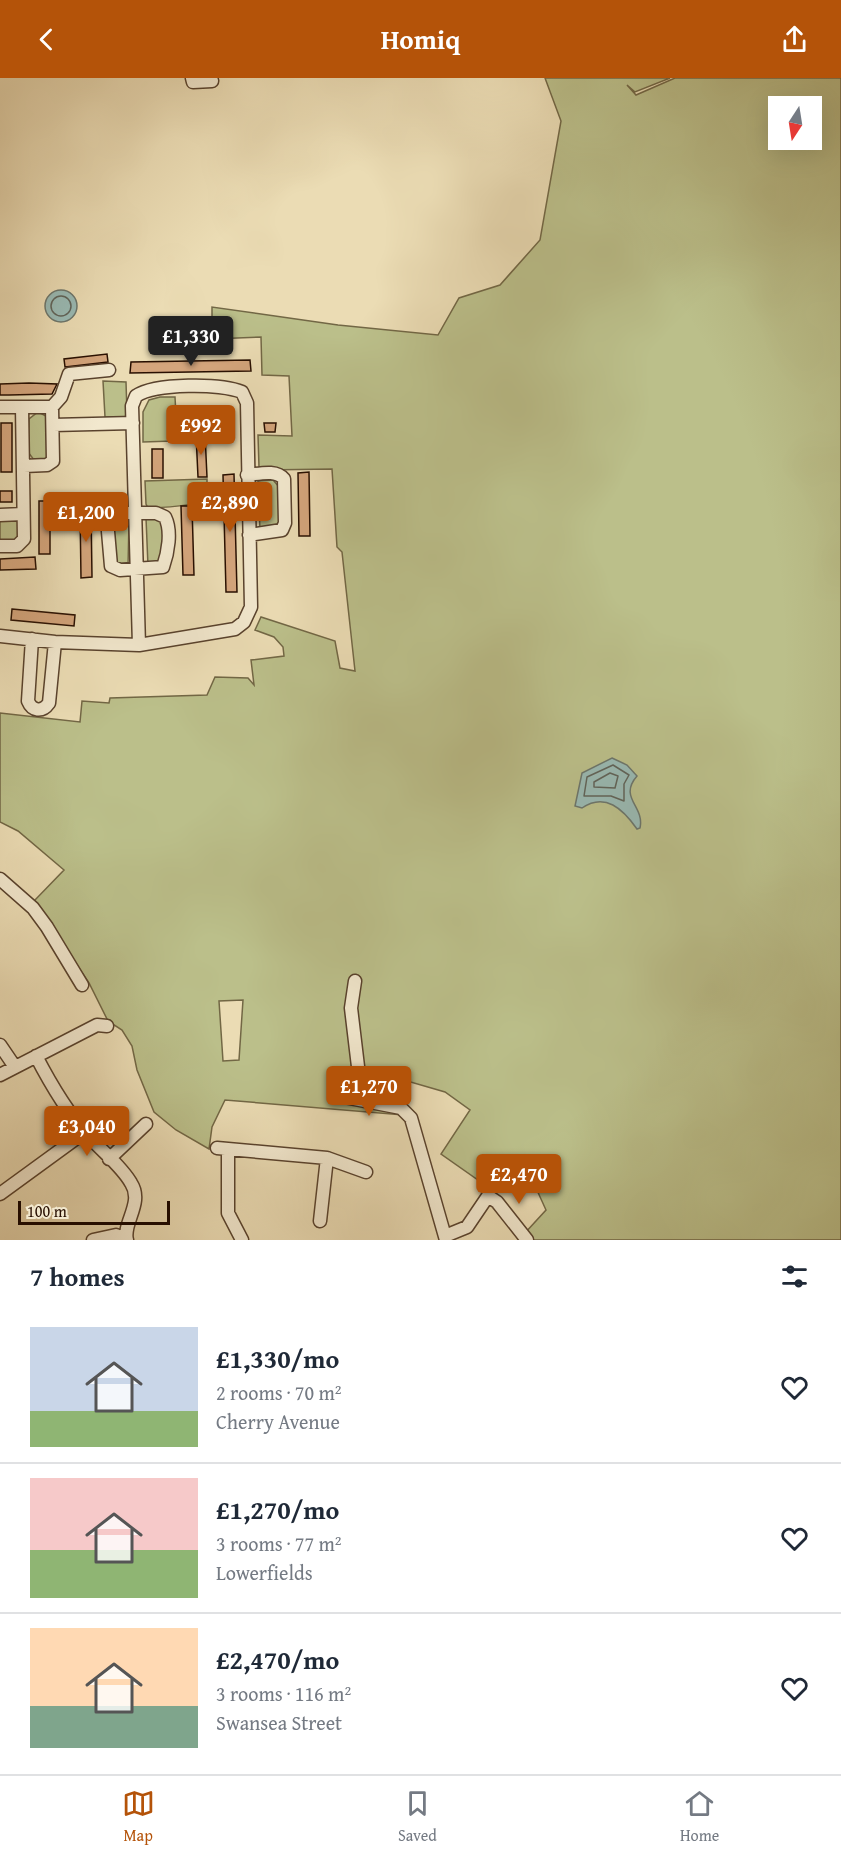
<!DOCTYPE html>
<meta charset="utf-8">
<style>
body{margin:0;font-family:"Gentium Book Plus",serif;background:#f6f6f7;color:#1f2937;height:100vh;display:flex;flex-direction:column;font-size:22px;white-space:nowrap}
*{box-sizing:border-box;margin:0}
p{font-size:20px;color:#747a83}
.icon{flex:none;width:33px;height:33px;fill:none;stroke:currentColor;stroke-width:2;stroke-linecap:round;stroke-linejoin:round}
.map{position:relative;height:1162px;overflow:hidden}
.panel{display:flex;flex-direction:column;background:#fff;flex:1}
.panel>*{flex:none}
.needle{width:39px;rotate:192deg}
.buttons{position:absolute;left:768px;top:18px;display:grid;gap:12px}
.buttons a{display:grid;place-items:center;width:54px;height:54px;border-radius:0px;background:#fff;box-shadow:0 6px 24px #0002;font-size:30px}
.scale{position:absolute;left:18px;bottom:15px;width:152px;box-sizing:border-box;padding-left:6px;border:3px solid #280f00;border-top:0;font-size:16px;line-height:21px;white-space:nowrap;color:#280f00;-webkit-text-stroke:4px #f2e8ce;paint-order:stroke}
.price{position:absolute;translate:-50% -51px;padding:0 14px;border-radius:6px;background:#b45309;color:#fff;font-size:20px;line-height:39px;filter:drop-shadow(0 2px 3px #0008)}
.price::after{content:'';position:absolute;left:50%;top:36px;width:18px;height:14px;margin-left:-9px;background:inherit;clip-path:polygon(0 0,100% 0,50% 100%)}
.price.active{background:#222;color:#fff}
ul{padding:0;list-style:none}
li{display:flex;align-items:center;gap:18px;height:150px;padding:0 30px}
li+li{border-top:2px solid #e0e1e3}
li span{display:grid;place-items:center;flex:none;width:168px;height:120px;border-radius:0px;color:#555}
li>.icon{margin-inline-start:auto}
span .icon{width:72px;height:72px;fill:#fffc;stroke-width:1}
li b{font-size:26px}
h2{display:flex;justify-content:space-between;align-items:center;height:72px;padding:0 30px;font-size:26px}
header{display:flex;justify-content:space-between;align-items:center;height:78px;padding:0 30px;background:#b45309;color:#fff;font-size:27px;font-weight:700}
.tabs{display:flex;justify-content:space-around;align-items:center;height:84px;border-top:2px solid #e0e1e3;background:#fff;font-size:16px;color:#747a83}
.tabs a{display:grid;justify-items:center;gap:3px}
.tabs .active{color:#b45309}
.map>svg:first-child{display:block}
.green{fill:#bbbf8a;stroke:#726745;stroke-width:1.5;fill-rule:evenodd}
.water{fill:#99bab4;stroke:#6c766c;stroke-width:1.5}
.lines{fill:none;stroke-linecap:round;stroke-linejoin:round}
.shore{stroke:#60645a;stroke-width:1.5}
.building{fill:#d4a57c;stroke:#280f00;stroke-width:1.5}
.minor-casing{stroke:#59422d;stroke-width:15}
.minor{stroke:#f2e8ce;stroke-width:12}
</style>
<header><svg class="icon" aria-label="back" viewBox="0 0 24 24"><path d="M15 5l-7 7 7 7"/></svg>Homiq<svg class="icon" aria-label="share" viewBox="0 0 24 24"><path d="M12 15V3M7 8l5-5 5 5M5 13v7h14v-7"/></svg></header>
<div class="map">
<svg width="841" height="1162" viewBox="0 0 841 1162">
<rect width="100%" height="100%" fill="#ebdcb4"/>
<filter id="stains"><feTurbulence type="fractalNoise" baseFrequency=".00333" numOctaves="4"/><feColorMatrix values="0 0 0 0 .2 0 0 0 0 .09 0 0 0 0 .02 0 0 0 .5 -.17"/></filter>
<radialGradient id="worn" r=".72"><stop offset=".6" stop-color="#630" stop-opacity="0"/><stop offset="1" stop-color="#630" stop-opacity=".3"/></radialGradient>
<path class="green" d="M545,0H670L635,14L627,7L636,17L675,0H841V1162H529L524,1156L546,1132L536,1110L540,1098L531,1085L513,1083L488,1109L441,1076L470,1032L445,1014L397,1000L403,1037L225,1022L212,1049L209,1071L176,1052L154,1034L137,992L132,968L122,952L108,943L89,905L34,823L64,792L18,753L0,744V635L80,644L82,623L109,625L110,620L207,617L215,599L248,600L254,607L251,582L284,578L283,569L274,559L255,552L261,539L335,563L340,590L355,593L342,474L337,469L332,391L263,392L259,389L258,357L292,358L289,298L262,297L261,259L212,261V229L338,247L438,257L459,220L500,207L540,162L561,43ZM778,28H812V62H778ZM243,922L239,982L223,983L219,923Z
M103,303L126,304L127,336L124,340L105,339Z
M160,319H175L177,357L173,363L143,364V334L149,322Z
M38,334L48,339L49,376L45,381L34,382L28,374L29,341Z
M207,401V422C201,427 159,430 148,430L146,426L145,403Z
M273,402L280,410L281,446L260,452L258,403Z
M153,438L164,445L162,485L148,488L146,440Z
M118,441L129,442L128,489L114,484L112,446Z
M0,442H17L20,445V457L15,463L0,465Z"/>
<path class="water" d="M45 228a16 16 0 1 1 32 0a16 16 0 1 1-32 0Z
M612,680L627,687L637,698C618,720 645,728 640,750L637,751C623,731 605,714 582,730L575,728L582,695Z"/>
<g class="lines">
<path class="shore" d="M51 228a10 10 0 1 1 20 0a10 10 0 1 1-20 0Z
M613,687L629,697L624,706V723L611,718H584L587,699Z
M610,695L618,698L615,710L594,709V704Z"/>
</g>
<path class="building" d="M107,276L108,284L65,289L64,281Z
M250,282L251,293L130,295L131,284Z
M0,306L29,305L57,306L52,316L9,317H0Z
M1,345H12V394H1Z
M264,345H276L275,354H265Z
M196,356H205L207,399H198Z
M152,371H163V400H152Z
M309,394L310,458H299L298,395Z
M234,396L237,514H226L223,397Z
M0,413H12V424H0Z
M39,423H50V476H39Z
M181,428H192L194,497H183Z
M80,430L91,431L92,499L81,500Z
M35,479L36,491L0,492V481Z
M12,531L75,537L74,548L11,542Z"/>
<g class="lines">
<defs>
<path id="minor" d="M192,0L193,4L212,3L211,0
M0,329H52L53,383L47,387L24,388
M52,329L61,319L69,296L109,292
M53,347L133,345
M247,397C259,396 276,391 284,401L285,445L282,452L249,457
M119,435H156L165,439C172,453 168,475 163,489L120,492L111,488L107,442L111,436Z
M0,437L23,436
M0,468H17L24,461L22,329
M0,558L55,564L139,567L235,551L244,544L251,529L247,325L242,314C221,305 155,305 136,318L132,328L139,567
M32,561L28,623C32,633 42,635 49,625L55,564
M0,801L33,830L47,849L82,907
M355,903L351,930L362,1022
M0,967L15,989
M36,978C50,1005 67,1034 87,1056C100,1072 121,1087 131,1105C144,1125 122,1145 127,1162
M0,997L97,947L107,948
M344,1019L401,1030L411,1040L446,1162
M217,1070L327,1080L366,1094
M228,1071V1135L242,1162
M109,1081L146,1046
M0,1116L85,1054
M320,1143L327,1080
M445,1158L467,1149L488,1118L497,1124L527,1162
M93,1162L116,1157L125,1161"/>
</defs>
<use href="#minor" class="minor-casing"/>
<use href="#minor" class="minor"/>
</g>
<rect width="100%" height="100%" filter="url(#stains)"/>
<rect width="100%" height="100%" fill="url(#worn)"/>
</svg>
<div class="buttons">
<a><svg class="needle" viewBox="-14 -14 28 28"><path d="M0-13l5 13h-10z" fill="#e53935"/><path d="M0 13l5-13h-10z" fill="#747a83"/></svg></a>
</div>
<div class="scale">100 m</div>
<b class="price active" style="left:191px;top:289px">£1,330</b>
<b class="price" style="left:201px;top:378px">£992</b>
<b class="price" style="left:230px;top:455px">£2,890</b>
<b class="price" style="left:86px;top:465px">£1,200</b>
<b class="price" style="left:369px;top:1039px">£1,270</b>
<b class="price" style="left:87px;top:1079px">£3,040</b>
<b class="price" style="left:519px;top:1127px">£2,470</b>
</div>
<section class="panel">
<h2>7 homes<svg class="icon" aria-label="filters" viewBox="0 0 24 24"><path d="M4 7h16M4 17h16"/><circle cx="9" cy="7" r="2"/><circle cx="15" cy="17" r="2"/></svg></h2>
<ul>
<li><span style="background:linear-gradient(#c9d6e8 70%,#8fb573 0)"><svg class="icon" aria-label="home" viewBox="0 0 24 24"><path d="M3 11l9-7 9 7M6 9v11h12V9"/></svg></span><div><b>£1,330/mo</b><p>2 rooms · 70 m²</p><p>Cherry Avenue</p></div><svg class="icon" aria-label="heart" viewBox="0 0 24 24"><path d="M12 20l-8-8c-3-5 5-10 8-4 3-6 11-1 8 4z"/></svg></li>
<li><span style="background:linear-gradient(#f6c9c9 60%,#8fb573 0)"><svg class="icon" aria-label="home" viewBox="0 0 24 24"><path d="M3 11l9-7 9 7M6 9v11h12V9"/></svg></span><div><b>£1,270/mo</b><p>3 rooms · 77 m²</p><p>Lowerfields</p></div><svg class="icon" aria-label="heart" viewBox="0 0 24 24"><path d="M12 20l-8-8c-3-5 5-10 8-4 3-6 11-1 8 4z"/></svg></li>
<li><span style="background:linear-gradient(#ffd9b3 65%,#7fa58c 0)"><svg class="icon" aria-label="home" viewBox="0 0 24 24"><path d="M3 11l9-7 9 7M6 9v11h12V9"/></svg></span><div><b>£2,470/mo</b><p>3 rooms · 116 m²</p><p>Swansea Street</p></div><svg class="icon" aria-label="heart" viewBox="0 0 24 24"><path d="M12 20l-8-8c-3-5 5-10 8-4 3-6 11-1 8 4z"/></svg></li>
</ul>
</section>
<nav class="tabs">
<a class="active"><svg class="icon" aria-label="map" viewBox="0 0 24 24"><path d="M3 6l6-2 6 2 6-2v14l-6 2-6-2-6 2zM9 4v14M15 6v14"/></svg>Map</a>
<a><svg class="icon" aria-label="saved" viewBox="0 0 24 24"><path d="M7 4h10v16l-5-4-5 4z"/></svg>Saved</a>
<a><svg class="icon" aria-label="home" viewBox="0 0 24 24"><path d="M3 11l9-7 9 7M6 9v11h12V9"/></svg>Home</a>
</nav>
